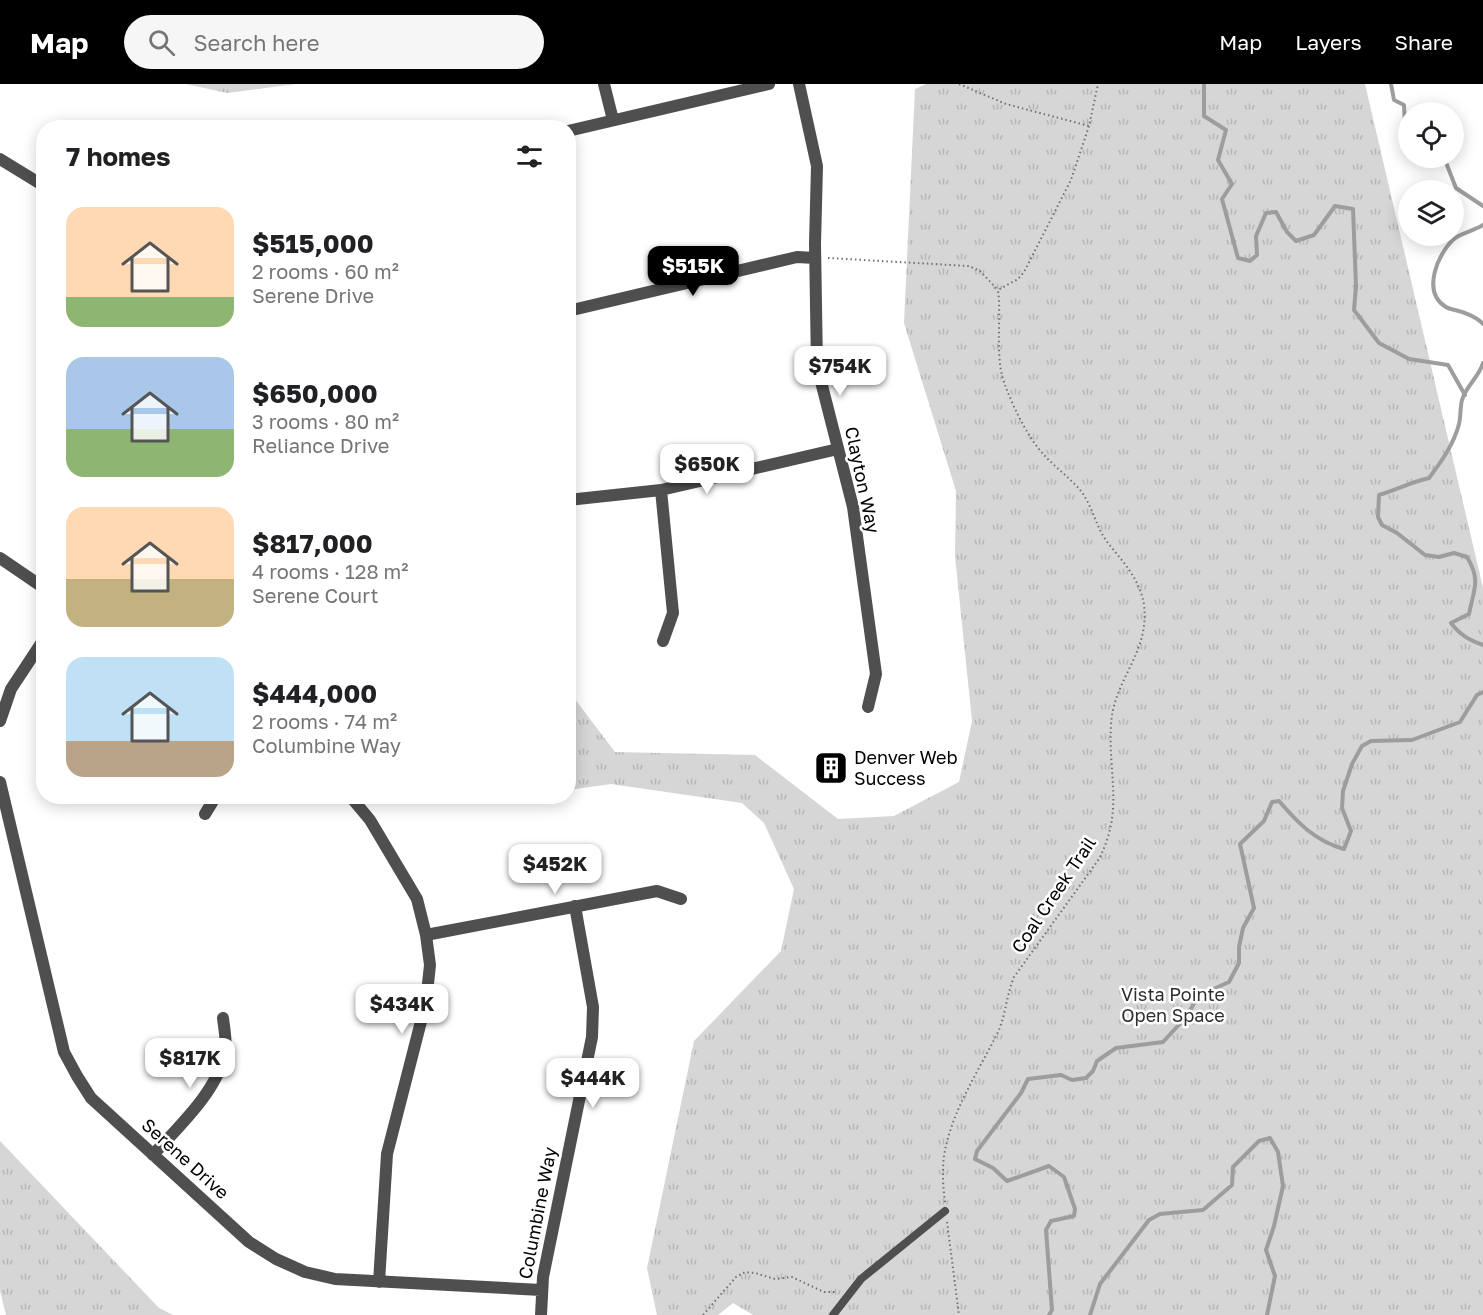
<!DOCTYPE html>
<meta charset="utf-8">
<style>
body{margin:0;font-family:"Golos Text",sans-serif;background:#f6f6f6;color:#202124;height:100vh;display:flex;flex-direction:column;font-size:22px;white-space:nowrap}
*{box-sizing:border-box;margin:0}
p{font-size:20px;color:#757577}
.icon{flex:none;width:33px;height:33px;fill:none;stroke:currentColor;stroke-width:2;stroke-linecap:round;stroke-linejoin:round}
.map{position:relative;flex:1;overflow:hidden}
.drawer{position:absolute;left:36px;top:36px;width:540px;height:684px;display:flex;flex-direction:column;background:#fff;border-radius:24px;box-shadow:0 3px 15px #0003}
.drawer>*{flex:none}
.fabs{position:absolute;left:1398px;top:18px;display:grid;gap:12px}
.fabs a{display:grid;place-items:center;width:66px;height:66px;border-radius:50%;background:#fff;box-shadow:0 3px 15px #0003;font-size:30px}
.price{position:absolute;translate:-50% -51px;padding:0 14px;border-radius:12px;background:#fff;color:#222;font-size:20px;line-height:39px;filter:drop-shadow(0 2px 3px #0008)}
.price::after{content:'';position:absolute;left:50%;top:36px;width:18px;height:14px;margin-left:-9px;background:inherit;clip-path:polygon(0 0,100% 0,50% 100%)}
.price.current{background:#000;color:#fff}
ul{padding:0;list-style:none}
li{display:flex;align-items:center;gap:18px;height:150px;padding:0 30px}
li span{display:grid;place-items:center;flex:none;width:168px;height:120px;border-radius:18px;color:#555}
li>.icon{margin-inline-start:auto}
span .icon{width:72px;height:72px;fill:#fffc;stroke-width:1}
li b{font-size:26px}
h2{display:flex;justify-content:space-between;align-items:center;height:72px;padding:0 30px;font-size:26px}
header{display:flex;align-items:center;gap:36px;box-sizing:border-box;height:84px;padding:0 30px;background:#000;color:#fff}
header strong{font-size:28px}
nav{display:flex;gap:33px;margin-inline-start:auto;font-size:21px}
.search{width:420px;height:54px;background:#f6f6f6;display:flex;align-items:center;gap:15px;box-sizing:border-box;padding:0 21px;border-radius:33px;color:#757577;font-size:22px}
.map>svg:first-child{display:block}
.park{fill:url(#park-tufts)}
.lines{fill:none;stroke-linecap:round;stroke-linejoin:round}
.stream{stroke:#9d9d9d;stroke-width:4}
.path{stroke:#717171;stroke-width:2;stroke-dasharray:1.5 3;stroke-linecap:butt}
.lane{stroke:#4f4f4f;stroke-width:8}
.street{stroke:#4f4f4f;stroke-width:12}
.labels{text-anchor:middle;stroke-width:5;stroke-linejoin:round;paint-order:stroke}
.street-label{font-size:18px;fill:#000;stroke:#fff}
.poi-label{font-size:18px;fill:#000;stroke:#fff;text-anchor:start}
.park-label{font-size:18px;fill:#2d2d2d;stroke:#fff}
</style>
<header>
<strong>Map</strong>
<div class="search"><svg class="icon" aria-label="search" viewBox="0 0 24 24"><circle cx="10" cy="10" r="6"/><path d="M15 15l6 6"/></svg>Search here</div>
<nav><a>Map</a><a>Layers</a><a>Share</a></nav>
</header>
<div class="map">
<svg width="1483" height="1231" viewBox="0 0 1483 1231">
<defs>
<pattern id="park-tufts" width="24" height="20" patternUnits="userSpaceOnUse" patternTransform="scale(1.5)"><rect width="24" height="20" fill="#d6d6d6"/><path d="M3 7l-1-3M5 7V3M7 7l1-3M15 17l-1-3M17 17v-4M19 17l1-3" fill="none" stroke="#b6b6b6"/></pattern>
</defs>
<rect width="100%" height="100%" fill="#fff"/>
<path class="park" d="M186,0H296L227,9Z
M926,0H1365L1483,504V1231H753L733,1219L718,1231H657L647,1184L694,957L781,867L794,805L764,739L742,719L611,700L569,706L568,606L615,668L755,671L838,735L894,732L959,698L972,637L955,472L956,407L904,239L915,5Z
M0,1057L159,1224L173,1231H6L0,1207Z"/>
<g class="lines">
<path class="stream" d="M1204,0V32L1226,46L1218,76L1232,100L1222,115L1238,174L1250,177L1257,171L1256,152L1266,129L1276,128L1287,148L1296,157L1314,151L1335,122L1353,125L1356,202L1354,226L1379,259L1409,275L1448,281L1465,311
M1391,0L1394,16L1404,21L1405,41L1408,45
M1441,74L1445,76L1456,104L1483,122
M1483,141C1474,147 1461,149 1454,155C1438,169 1421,208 1446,223C1449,225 1452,225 1455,226C1464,228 1477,233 1483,240
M1483,279C1479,293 1466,302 1462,316C1460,323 1461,332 1459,340C1454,360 1441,378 1429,394C1411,398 1396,406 1379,411L1378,433L1382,441L1397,449L1425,471L1439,473L1454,469L1467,473C1481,496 1474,505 1469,530L1451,539C1460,551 1469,556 1483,561
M1049,1231L1052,1226L1046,1146L1051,1137L1074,1132L1075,1125L1064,1093L1049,1082L1007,1097L993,1084L975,1075L977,1067L1021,1009L1028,995L1061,991L1072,996L1086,994L1093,987L1097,977L1116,964L1163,958L1187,932L1198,912L1229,898L1239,879V863L1243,844L1254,824L1240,760L1264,737L1272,718L1279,717C1298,739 1315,757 1344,765L1351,747L1342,724L1343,707L1352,680L1362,662L1371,657L1412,656L1460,638L1477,611L1483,608
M1090,1231L1100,1200L1149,1136L1160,1130L1203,1126L1232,1101L1233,1083L1259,1057L1270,1054L1278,1068L1283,1102L1274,1142L1266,1166L1275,1192L1267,1231"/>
<path class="path" d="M959,0L1006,20L1089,42
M828,174L969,182L980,187L998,206
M945,1118C943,1103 942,1087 944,1072C951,1028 977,990 997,950C1006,932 1006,912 1014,893L1099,775C1124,726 1108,692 1111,641C1113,596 1150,569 1144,521C1140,495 1123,478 1108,459C1096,444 1093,423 1081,407C1070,394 1056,384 1045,372C1028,354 1014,325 1005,301C994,272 1002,237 998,206L1018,195L1024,188L1071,96L1089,42L1098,0
M947,1138L959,1231
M703,1231L736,1193L745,1188L755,1189L775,1195L792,1193L824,1208H836"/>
<path class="lane" d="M833,1231L861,1195L945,1127"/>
<path class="street" d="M604,0L613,36
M799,0L817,82L815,160L817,282L853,423L876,590L868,623
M568,47L769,0
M0,75L44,102
M568,227L797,173L815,174
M661,406L673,529L663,557
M568,416L661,406L838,365
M0,474L44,504
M0,637L11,605L44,555
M0,698L64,968L77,992L91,1014L249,1158L276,1175L305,1188L335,1195L541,1206
M350,712L370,736L417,815L426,851L430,881L426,918L387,1070L379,1198
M205,730L216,712
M426,851L657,807L681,815
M153,1071C178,1043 219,1006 225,967C227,957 224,944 223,934
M541,1231L543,1193L592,953L593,923L575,822"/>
</g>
<defs>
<symbol id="building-square" viewBox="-11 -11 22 22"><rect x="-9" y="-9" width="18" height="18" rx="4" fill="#000" stroke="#fff"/><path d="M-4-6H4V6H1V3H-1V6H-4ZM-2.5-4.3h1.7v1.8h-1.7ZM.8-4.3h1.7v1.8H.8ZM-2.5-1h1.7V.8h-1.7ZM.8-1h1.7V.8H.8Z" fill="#fff"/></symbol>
</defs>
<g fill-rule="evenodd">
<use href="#building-square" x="812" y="665" width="38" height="38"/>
</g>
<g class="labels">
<g class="street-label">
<text transform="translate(862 396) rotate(78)" y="6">Clayton Way</text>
<text transform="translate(1054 811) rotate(-56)" y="6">Coal Creek Trail</text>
<text transform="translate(185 1075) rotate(42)" y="6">Serene Drive</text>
<text transform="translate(538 1129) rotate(-79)" y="6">Columbine Way</text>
</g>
<g class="poi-label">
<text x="854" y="680">Denver Web<tspan x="854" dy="21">Success</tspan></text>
</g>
<g class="park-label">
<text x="1173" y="917">Vista Pointe<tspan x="1173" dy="21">Open Space</tspan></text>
</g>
</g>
</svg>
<div class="fabs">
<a><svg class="icon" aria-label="locate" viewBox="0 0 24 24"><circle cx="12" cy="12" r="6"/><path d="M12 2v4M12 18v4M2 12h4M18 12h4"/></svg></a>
<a><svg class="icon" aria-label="layers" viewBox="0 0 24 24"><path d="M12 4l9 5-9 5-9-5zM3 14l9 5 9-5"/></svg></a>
</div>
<b class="price current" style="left:693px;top:213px">$515K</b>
<b class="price" style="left:840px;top:313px">$754K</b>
<b class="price" style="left:707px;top:411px">$650K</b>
<b class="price" style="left:555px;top:811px">$452K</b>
<b class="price" style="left:402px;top:951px">$434K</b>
<b class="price" style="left:190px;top:1005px">$817K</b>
<b class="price" style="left:593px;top:1025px">$444K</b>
<section class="drawer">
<h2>7 homes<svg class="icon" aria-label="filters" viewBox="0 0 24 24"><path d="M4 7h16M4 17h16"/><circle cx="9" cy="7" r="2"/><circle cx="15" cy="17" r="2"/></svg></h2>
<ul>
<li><span style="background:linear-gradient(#ffd9b3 75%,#8fb573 0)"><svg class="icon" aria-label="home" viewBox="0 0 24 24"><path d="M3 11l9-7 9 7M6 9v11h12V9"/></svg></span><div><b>$515,000</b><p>2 rooms · 60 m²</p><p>Serene Drive</p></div></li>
<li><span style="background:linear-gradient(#a9c7e8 60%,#8fb573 0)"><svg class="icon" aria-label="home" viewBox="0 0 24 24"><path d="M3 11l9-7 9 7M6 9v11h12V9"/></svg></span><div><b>$650,000</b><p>3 rooms · 80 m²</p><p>Reliance Drive</p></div></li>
<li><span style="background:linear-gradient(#ffd9b3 60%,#c2b280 0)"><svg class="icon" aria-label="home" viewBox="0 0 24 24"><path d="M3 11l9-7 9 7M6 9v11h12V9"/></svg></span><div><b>$817,000</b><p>4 rooms · 128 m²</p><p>Serene Court</p></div></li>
<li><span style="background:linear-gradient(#bfe0f5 70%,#b9a48a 0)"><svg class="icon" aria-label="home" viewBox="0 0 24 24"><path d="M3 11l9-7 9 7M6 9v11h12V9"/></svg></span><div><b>$444,000</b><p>2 rooms · 74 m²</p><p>Columbine Way</p></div></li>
</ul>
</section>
</div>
